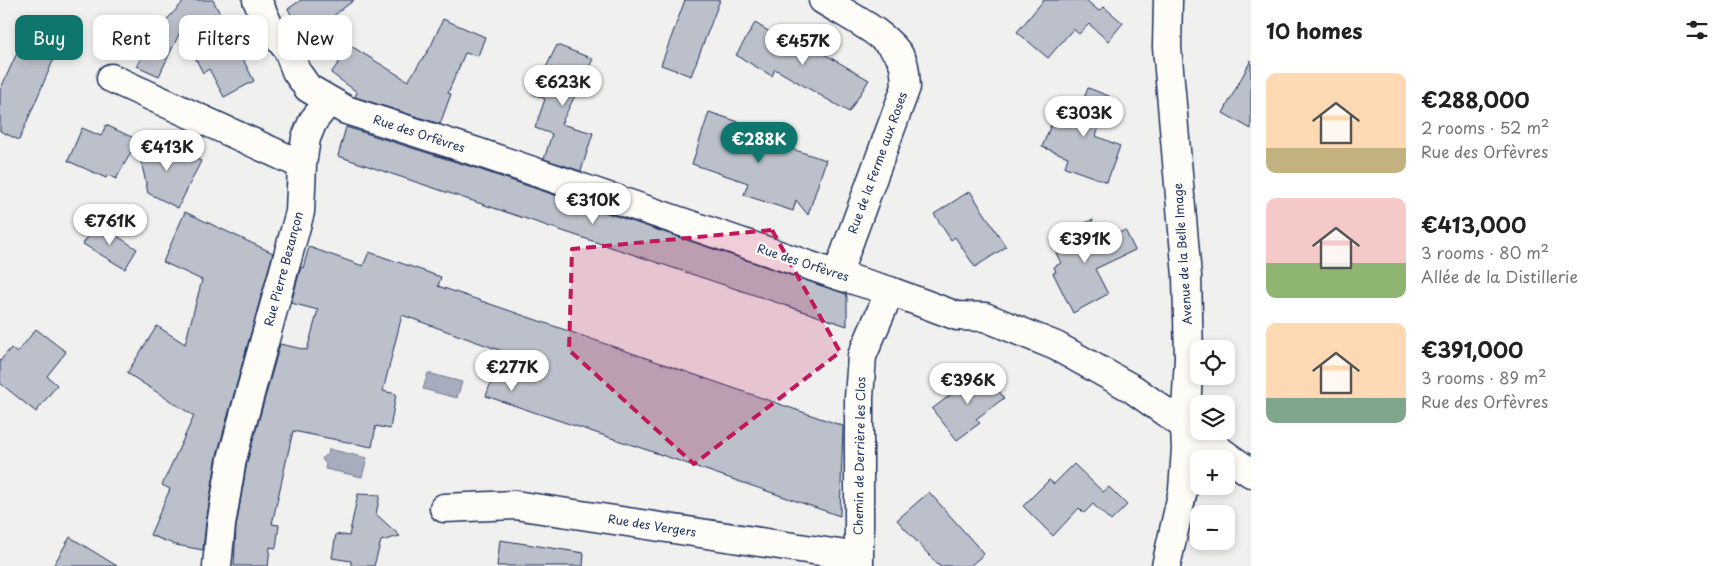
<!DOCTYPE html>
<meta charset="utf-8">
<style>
body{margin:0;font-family:"Playpen Sans",sans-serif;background:#f2f2f2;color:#202124;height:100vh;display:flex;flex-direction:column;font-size:19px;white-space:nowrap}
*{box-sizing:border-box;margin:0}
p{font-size:16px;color:#757577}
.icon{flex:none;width:28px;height:28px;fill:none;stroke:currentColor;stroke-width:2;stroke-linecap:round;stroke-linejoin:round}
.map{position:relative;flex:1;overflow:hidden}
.panel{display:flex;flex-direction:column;background:#fff;width:475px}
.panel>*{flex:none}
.banner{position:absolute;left:15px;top:15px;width:475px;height:45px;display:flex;gap:10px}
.fabs{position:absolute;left:1190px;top:340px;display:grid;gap:10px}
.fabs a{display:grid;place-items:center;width:45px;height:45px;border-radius:10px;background:#fff;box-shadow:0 2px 8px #0003;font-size:25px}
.price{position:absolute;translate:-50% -42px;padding:0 11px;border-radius:18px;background:#fff;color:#222;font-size:16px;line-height:32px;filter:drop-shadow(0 1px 2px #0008)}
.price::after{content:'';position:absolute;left:50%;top:30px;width:15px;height:11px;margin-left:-8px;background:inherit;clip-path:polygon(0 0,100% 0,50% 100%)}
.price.current{background:#0f766e;color:#fff}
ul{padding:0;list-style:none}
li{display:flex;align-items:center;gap:15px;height:125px;padding:0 15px}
li span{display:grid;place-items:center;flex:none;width:140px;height:100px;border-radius:10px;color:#555}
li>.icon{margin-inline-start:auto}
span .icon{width:60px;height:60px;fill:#fffc;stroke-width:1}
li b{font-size:21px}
h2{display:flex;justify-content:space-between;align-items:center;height:60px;padding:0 15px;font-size:21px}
.chip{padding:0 18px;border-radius:10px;background:#fff;box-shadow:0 2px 8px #0003;font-size:18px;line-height:45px}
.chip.current{background:#0f766e;color:#fff}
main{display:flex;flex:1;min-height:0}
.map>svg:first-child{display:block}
.water{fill:#a7adbd;stroke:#6f7b97}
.building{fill:#bbc0ca;stroke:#1b2f5e}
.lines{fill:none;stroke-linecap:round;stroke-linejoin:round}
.minor-casing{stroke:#1b2f5e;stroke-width:31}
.tertiary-casing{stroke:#1b2f5e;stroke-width:31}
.minor{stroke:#fdfcf7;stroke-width:28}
.tertiary{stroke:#fdfcf7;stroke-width:28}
.marked{fill:#c2185b;fill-opacity:0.2;stroke:#c2185b;stroke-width:4;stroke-dasharray:10 6;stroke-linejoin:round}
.labels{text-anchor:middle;stroke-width:4.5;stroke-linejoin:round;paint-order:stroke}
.street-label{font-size:12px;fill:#1b2f5e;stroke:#fdfcf7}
</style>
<main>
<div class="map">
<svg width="1251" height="566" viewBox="0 0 1251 566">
<rect width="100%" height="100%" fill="#f0f0ee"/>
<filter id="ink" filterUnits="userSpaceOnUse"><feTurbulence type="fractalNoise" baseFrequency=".02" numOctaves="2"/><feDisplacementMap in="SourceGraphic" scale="10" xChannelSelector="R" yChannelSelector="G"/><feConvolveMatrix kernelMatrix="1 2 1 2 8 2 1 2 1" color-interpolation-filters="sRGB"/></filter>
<g filter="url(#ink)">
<path class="water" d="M428,373L462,382L457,398L423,389Z
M329,449L367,458L362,477L325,469L326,464L322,459L324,456L328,455Z"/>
<path class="building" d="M185,0H213L254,81L224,97L209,69L203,73L181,30L159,76L137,66L159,28Z
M301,0H354L301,41L284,19L291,14L288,9Z
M685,0H720L691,76L661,65Z
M1044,0H1086L1099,11L1104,7L1123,23L1108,41L1089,24L1079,34L1073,29L1048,58L1017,32Z
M33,18L65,33L19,140L0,131V90Z
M443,19L485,37L478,56L465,53L448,93L451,94L440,124L355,97L357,92L331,73L351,46L408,81L431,46Z
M755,23L790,44L795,37L869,80L849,112L775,69L772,76L736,55Z
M557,45L593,59L561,124L593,133L581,171L544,159L552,134L535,128L545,99L533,94Z
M1251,60V129L1223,113Z
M1088,88L1109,96L1096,136L1120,146L1107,182L1065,167L1068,157L1042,147L1057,110L1077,117Z
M709,112L754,127L752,133L764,136V140L826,160L808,215L796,200L793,211L744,195L748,183L692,164Z
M106,125L138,140L116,179L108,175L106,178L68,161L82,128L101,136Z
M346,127L472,167L846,294L847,297V326L338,156Z
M149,137L201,161L178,208L148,193L140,156Z
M970,191L1006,247L975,267L955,237L951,240L934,214Z
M185,212L273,253L217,455L206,522L203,550L176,545L150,535L170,489L162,485L194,416L127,373L157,326L185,344L202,280L163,262Z
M1093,219L1080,253L1125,230L1135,250L1095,269L1108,294L1073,313L1053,273L1056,272L1054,267L1061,263L1050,241Z
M97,223L137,249L125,269L83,244Z
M309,247L363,266L369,252L441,277L438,286L843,426L840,516L653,452L486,396L502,351L402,315L383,391L396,394L390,429L376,426L372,447L293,431L272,524L279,525L276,548L270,547L268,566H234L236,527L247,462L280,344L307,350L318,310L291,303L301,267L303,268Z
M36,329L66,352L47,376L57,385L36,412L0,383V361L11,348L17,353Z
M983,370L1004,398L976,419L980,423L957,440L932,409Z
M1074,464L1103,492L1109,487L1127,505L1111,521L1093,504L1084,513L1079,508L1053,536L1023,506L1049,480L1054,484Z
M929,492L984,554L970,566H939L897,520Z
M358,494L380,495L376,514L400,536L381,541L374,566H351V561L332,558L336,534L349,536Z
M70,537L117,566H53Z
M500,540L584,553L583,566H497Z"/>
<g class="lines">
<defs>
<path id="minor" d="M257,0L268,24L288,50L296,71L308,88L346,110L477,152L837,275L890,291L957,316L985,317L1056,346L1133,389L1251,473
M823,0C847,15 890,35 902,60C906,68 905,79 906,87L837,275
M111,78L302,165
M444,508L515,505L859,557
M217,566L221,525L232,459L300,212L302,165L306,138L313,121L329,101
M859,566V398L862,356L890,291"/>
<path id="tertiary" d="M1166,566L1183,490L1186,449L1185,427L1189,358L1187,276L1167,47L1168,0"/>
</defs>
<use href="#minor" class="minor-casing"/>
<use href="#tertiary" class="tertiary-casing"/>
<use href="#minor" class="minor"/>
<use href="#tertiary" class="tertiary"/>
</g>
</g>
<path class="marked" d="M772,230L840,352L694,464L569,350L572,249Z"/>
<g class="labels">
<g class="street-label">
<text transform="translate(419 134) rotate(18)" y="4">Rue des Orfèvres</text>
<text transform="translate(878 163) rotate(-70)" y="4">Rue de la Ferme aux Roses</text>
<text transform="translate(1183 254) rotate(-94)" y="4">Avenue de la Belle Image</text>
<text transform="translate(803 263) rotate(18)" y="4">Rue des Orfèvres</text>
<text transform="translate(284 269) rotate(-75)" y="4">Rue Pierre Bezançon</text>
<text transform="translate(860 456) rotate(-89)" y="4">Chemin de Derrière les Clos</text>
<text transform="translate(652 526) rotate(9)" y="4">Rue des Vergers</text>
</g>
</g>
</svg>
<div class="fabs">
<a><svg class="icon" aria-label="locate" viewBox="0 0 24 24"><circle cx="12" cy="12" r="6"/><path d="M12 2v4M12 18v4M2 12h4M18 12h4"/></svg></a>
<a><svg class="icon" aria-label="layers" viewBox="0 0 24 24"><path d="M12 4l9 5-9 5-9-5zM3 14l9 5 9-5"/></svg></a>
<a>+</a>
<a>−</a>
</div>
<b class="price" style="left:803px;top:66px">€457K</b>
<b class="price" style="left:563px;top:107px">€623K</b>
<b class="price" style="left:1084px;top:138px">€303K</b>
<b class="price current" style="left:759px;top:164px">€288K</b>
<b class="price" style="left:167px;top:172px">€413K</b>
<b class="price" style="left:593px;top:225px">€310K</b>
<b class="price" style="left:110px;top:246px">€761K</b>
<b class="price" style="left:1085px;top:264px">€391K</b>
<b class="price" style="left:512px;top:392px">€277K</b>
<b class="price" style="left:968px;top:405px">€396K</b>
<div class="banner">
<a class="chip current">Buy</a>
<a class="chip">Rent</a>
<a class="chip">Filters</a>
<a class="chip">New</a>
</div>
</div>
<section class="panel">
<h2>10 homes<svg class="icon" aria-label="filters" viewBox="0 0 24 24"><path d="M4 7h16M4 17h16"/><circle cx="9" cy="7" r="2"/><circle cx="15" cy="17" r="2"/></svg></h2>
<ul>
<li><span style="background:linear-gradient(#ffd9b3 75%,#c2b280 0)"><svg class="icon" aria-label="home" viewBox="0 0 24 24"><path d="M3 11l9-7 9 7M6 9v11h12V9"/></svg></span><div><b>€288,000</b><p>2 rooms · 52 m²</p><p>Rue des Orfèvres</p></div></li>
<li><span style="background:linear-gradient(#f6c9c9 65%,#8fb573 0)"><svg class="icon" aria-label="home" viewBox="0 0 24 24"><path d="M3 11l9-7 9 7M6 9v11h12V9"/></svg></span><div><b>€413,000</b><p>3 rooms · 80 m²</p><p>Allée de la Distillerie</p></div></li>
<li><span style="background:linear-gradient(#ffd9b3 75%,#7fa58c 0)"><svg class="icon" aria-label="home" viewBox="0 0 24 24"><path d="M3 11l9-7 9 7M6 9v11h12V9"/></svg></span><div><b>€391,000</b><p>3 rooms · 89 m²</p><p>Rue des Orfèvres</p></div></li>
</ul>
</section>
</main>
